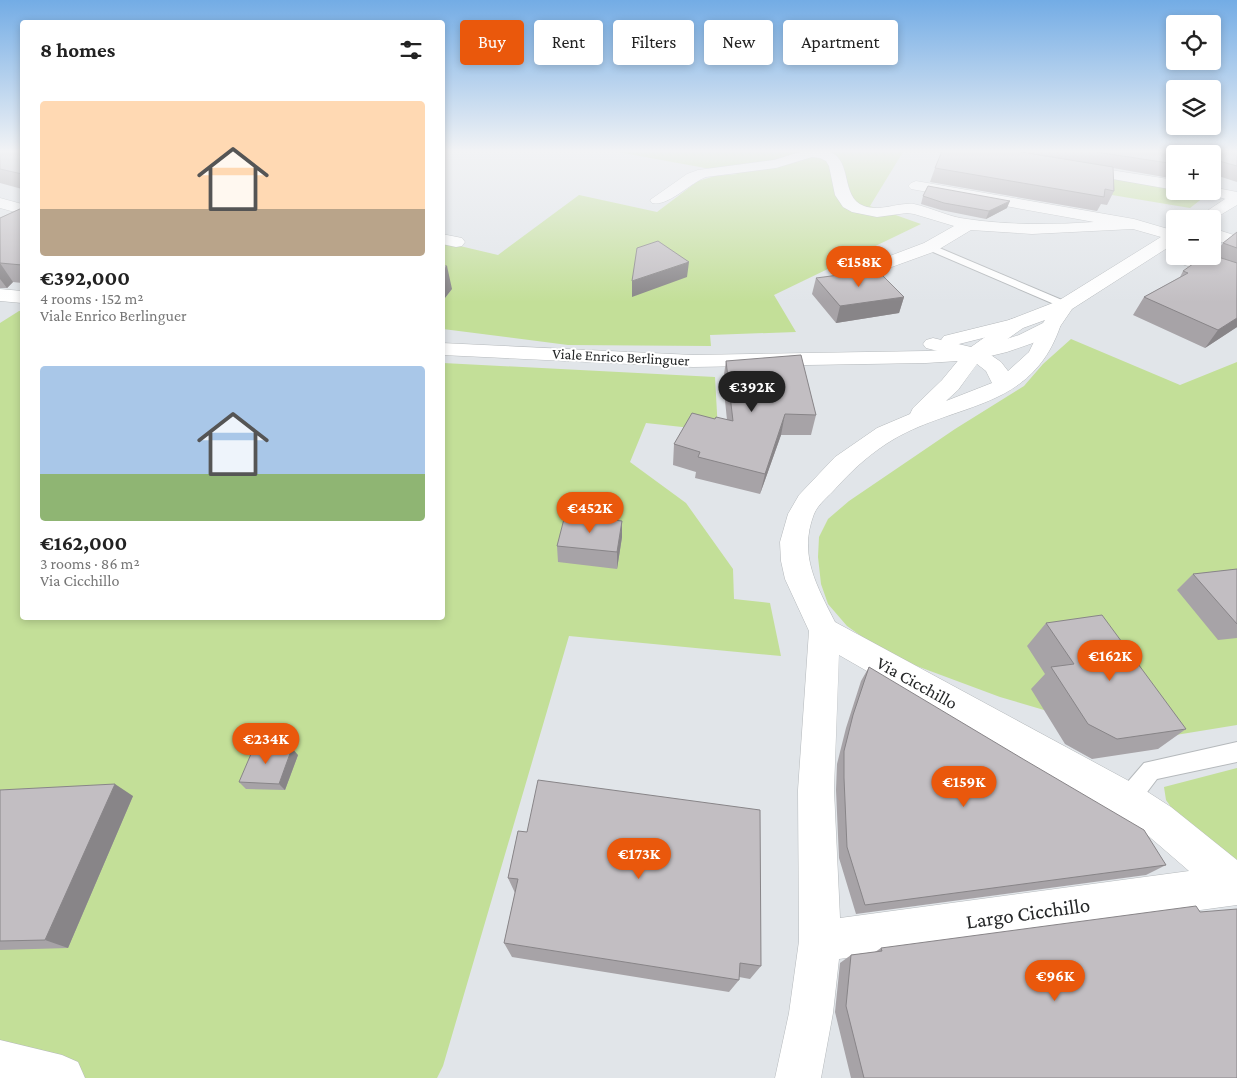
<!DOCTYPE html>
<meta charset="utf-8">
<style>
body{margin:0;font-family:"Crimson Pro",serif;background:#f2f2f2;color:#222;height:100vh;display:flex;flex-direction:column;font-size:19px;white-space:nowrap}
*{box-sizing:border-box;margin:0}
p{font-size:16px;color:#767676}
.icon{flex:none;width:28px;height:28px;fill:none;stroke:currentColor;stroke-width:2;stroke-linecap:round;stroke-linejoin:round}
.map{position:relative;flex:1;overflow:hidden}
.details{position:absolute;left:20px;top:20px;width:425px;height:600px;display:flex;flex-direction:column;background:#fff;border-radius:5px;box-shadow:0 2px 8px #0003}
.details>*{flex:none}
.banner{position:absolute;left:460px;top:20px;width:475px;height:45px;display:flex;gap:10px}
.tools{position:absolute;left:1166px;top:15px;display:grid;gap:10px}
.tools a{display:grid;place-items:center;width:55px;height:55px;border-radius:5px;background:#fff;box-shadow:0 2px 8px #0003;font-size:25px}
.price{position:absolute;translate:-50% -42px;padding:0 11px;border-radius:18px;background:#ea580c;color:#fff;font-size:16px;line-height:32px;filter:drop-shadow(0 1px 2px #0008)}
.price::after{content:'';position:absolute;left:50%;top:30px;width:15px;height:11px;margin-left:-8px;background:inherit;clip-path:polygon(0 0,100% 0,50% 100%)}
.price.active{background:#222;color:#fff}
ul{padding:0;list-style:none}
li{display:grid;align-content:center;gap:10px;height:265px;padding:0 20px}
li span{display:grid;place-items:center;height:155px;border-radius:5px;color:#555}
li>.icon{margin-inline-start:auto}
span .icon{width:90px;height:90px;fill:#fffc;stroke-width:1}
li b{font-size:21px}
h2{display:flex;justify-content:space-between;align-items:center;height:60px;padding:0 20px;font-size:21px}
.chip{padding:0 18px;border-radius:5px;background:#fff;box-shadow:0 2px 8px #0003;font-size:18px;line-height:45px}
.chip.active{background:#ea580c;color:#fff}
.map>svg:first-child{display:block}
.green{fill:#c3df98}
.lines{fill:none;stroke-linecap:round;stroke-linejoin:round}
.service-casing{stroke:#b5b9bc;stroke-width:2}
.minor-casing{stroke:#b5b9bc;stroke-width:1}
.secondary-casing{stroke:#b5b9bc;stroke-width:1}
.service{fill:#fff;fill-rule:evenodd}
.minor{fill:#fff;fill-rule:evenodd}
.secondary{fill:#fff;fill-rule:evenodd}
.wall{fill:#a7a3a7}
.shaded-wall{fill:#888588}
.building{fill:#c2bec2;stroke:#888588}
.labels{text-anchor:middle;stroke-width:4;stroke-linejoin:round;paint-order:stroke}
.far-street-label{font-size:15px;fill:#252728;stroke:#fff}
.street-label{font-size:18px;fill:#252728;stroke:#fff}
.near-street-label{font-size:21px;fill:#252728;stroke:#fff}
</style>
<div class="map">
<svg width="1237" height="1078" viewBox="0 0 1237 1078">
<rect width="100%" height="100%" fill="#e1e5e9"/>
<path class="green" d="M612,151L903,152L870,206L921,224L774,295L796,332L710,335L711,346L568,345L443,329L442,302L451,290L443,289V242L498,255L579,195L657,212L698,181L715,176L738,174Z
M1031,165L1175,188V191L1208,194L1190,208L1028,181Z
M19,311H22V618H442L443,363L715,377L718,431L646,423L630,462L686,503L733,569L734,599L770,603L781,656L569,636L443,1066L437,1078H62L0,1063V323Z
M1071,339L1180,385L1237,362V725L1151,739L1053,686L1044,710L1000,697L914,665L878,648L847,626L828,604L821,584L818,557L819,537L828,519L849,501L955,429L1024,386L1043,364Z
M1237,768V861L1176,814L1166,800L1164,787Z"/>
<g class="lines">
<defs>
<path id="service" d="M930,244L1069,303L1071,305L1065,308L1061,307L926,249L925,247Z
M1237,742V762L1157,779L1135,808L1127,811L1119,808L1116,800L1119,792L1144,763Z"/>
<path id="minor" d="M803,151C811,151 823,149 830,152C853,161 840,197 864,206C881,212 898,202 914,204C932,208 949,217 967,219C1009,225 1051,225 1094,222L911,189L908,186L911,183L916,181L1134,219L1175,231V241L1133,229L1032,234L971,230L936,251L864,277L858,276L855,272L858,268L924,243L954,226L914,214L907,213L877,217L852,212L843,207L835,195L829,166L826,161L820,158L812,157L776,168L706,177C690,183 668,207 652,203L650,200L687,174L698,170L774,160Z
M1078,165L1175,180V190L1073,172L1071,169L1073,166Z
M1212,187L1237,192V202L1207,194L1205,191H1212Z
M0,198L22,204V214L0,208Z
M1212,228L1237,236V247L1212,239Z
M442,234L462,238L465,242L462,246L456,247L442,244Z
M1175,251V256H1194L1237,272V284L1171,260L1168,256L1171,252Z
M1016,318L1023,320L1026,324L1023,328L988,353L1001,362L1008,371L1029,352L1043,323L1050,321L1057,323L1060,327C1031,410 958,402 894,439C872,452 853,469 836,488C829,496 818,504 814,514C798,555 817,586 835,622L1140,787L1171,807L1237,860V905L839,959L833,1013L821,1078H775L789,1013L799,941L798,790L809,631L785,579L781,561L780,542L788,514L799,495L835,457L877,428L910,414L913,408L942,380L961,357L926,348L923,344L926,340L933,338L971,347L1009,320ZM977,364L986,371L992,383L946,401L958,390ZM839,655L1114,813L1145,833L1189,871L840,918L834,790Z
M0,1040L62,1055L78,1062L85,1078H0Z"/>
<path id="secondary" d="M1237,193V205L1212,220L1195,219L1231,195Z
M1175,231V243L1072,309L1057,331L1033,343L1007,352L974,360L926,363L693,367L442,355V343L693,355L926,351L974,348L994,343L1019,335L1043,323L1045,320L1023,328L951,346L944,344L941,340L944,336L1009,320L1058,301L1169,232Z
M0,289L22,291V303L0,301Z"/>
</defs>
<use href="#service" class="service-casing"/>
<use href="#minor" class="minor-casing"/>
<use href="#secondary" class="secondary-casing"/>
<use href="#service" class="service"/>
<use href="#minor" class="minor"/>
<use href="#secondary" class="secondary"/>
</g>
<path class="wall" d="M0,151H22V189L0,183Z
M942,151H1237V182L1212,174V154H1175V179L1113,168L1114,191L1107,205L1101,204L1097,211L930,182L935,168Z
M923,196L1007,208L986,219L941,210L921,204Z
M22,208V283L13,282L7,288H0V218Z
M1237,232V327L1205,348L1133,315L1144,297L1180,277L1183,271L1214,255L1223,243Z
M816,278L904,297L899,313L836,323L812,294Z
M726,361L816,415L811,435H781L760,494L695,478L696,472L673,465L674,444L715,419L727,420L723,381Z
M622,521V537L617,569L558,562L557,546Z
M1237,569V638L1218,640L1177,590L1193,574Z
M1046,623L1186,729L1158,749L1092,759L1065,744L1031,689L1045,674L1027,646Z
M869,667L1166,865L1146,875L856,914L839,858L836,790L837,764L846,728L861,681Z
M298,755L285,790L246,789L239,782Z
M0,790L133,796L68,948L0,950Z
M518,831L761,966L750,979L739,977V980L729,992L512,957L504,943L515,893L508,878Z
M881,948L1237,1078H851L835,1012L840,963L851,955L875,952Z"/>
<path class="shaded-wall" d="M1010,201L1007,208L986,219L989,211Z
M689,262L687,277L632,297V281Z
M0,263L13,282L7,288L0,279Z
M447,266L452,289L442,302V272Z
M904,297L899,313L836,323L840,306Z
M1237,318V327L1205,348L1218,330Z
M785,414L781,435L760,494L765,474Z
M622,521V537L617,569V552Z
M292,748L298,755L285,790L279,784Z
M115,784L133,796L68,948L45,940Z"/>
<path class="building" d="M0,151H22V174L0,169Z
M942,151H1015L1113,167L1114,191L1105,189L1104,197L935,168Z
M1090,151H1227L1237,152V166L1212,159V154H1175V164Z
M1212,160L1215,170H1212Z
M928,186L1010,201L989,211L944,203L923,196Z
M22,208V265L0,263V218Z
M1237,232V248L1223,243Z
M658,241L689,262L632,281L637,248Z
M1212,255L1237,263V318L1218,330L1144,297L1188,273L1183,271L1204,256H1212Z
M442,266H447L442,272Z
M877,270L904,297L840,306L816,278Z
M801,355L816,415L785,414L765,474L698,457L700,452L674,444L692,413L715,419L716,417L733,421L726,361Z
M565,515L622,521L617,552L557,546Z
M1237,569V624L1193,574Z
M1102,615L1186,729L1117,739L1088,724L1051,667L1074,664L1046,623Z
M869,667L1023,759L1144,830L1166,865L865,905L847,847L844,778V751L853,715Z
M254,747L292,748L279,784L239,782Z
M538,780L760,810L761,966L740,963L739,980L504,943L518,879L508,878L518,831L527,832Z
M115,784L45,940L0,941V790Z
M1196,906L1200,912L1237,909V1078H864L846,1006L851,955L882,951L881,948Z"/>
<linearGradient id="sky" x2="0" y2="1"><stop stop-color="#73ace5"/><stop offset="0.5" stop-color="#f2f3f5"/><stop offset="1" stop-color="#f2f3f5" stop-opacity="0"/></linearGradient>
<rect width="1237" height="302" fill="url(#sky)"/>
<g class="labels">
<g class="far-street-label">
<text transform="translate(621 357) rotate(3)" y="5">Viale Enrico Berlinguer</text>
</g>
<g class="street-label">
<text transform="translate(917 683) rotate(29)" y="6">Via Cicchillo</text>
</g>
<g class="near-street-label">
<text transform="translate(1028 913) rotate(-8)" y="7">Largo Cicchillo</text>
</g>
</g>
</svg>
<div class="tools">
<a><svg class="icon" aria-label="locate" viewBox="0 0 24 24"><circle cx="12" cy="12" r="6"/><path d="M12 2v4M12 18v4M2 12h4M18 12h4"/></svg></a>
<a><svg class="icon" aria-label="layers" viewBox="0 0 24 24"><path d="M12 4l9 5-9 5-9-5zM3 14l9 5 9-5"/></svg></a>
<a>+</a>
<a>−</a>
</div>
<b class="price" style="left:859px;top:288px">€158K</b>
<b class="price active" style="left:752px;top:413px">€392K</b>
<b class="price" style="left:590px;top:534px">€452K</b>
<b class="price" style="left:1110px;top:682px">€162K</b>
<b class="price" style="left:266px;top:765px">€234K</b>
<b class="price" style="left:964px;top:808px">€159K</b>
<b class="price" style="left:639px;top:880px">€173K</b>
<b class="price" style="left:1055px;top:1002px">€96K</b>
<div class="banner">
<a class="chip active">Buy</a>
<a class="chip">Rent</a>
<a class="chip">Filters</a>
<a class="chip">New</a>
<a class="chip">Apartment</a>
</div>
<section class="details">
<h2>8 homes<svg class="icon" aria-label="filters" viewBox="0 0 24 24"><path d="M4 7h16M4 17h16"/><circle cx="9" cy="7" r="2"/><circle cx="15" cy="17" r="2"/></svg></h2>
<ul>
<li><span style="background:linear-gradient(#ffd9b3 70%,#b9a48a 0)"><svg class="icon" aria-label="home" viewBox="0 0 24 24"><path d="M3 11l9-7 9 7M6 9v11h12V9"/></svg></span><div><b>€392,000</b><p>4 rooms · 152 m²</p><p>Viale Enrico Berlinguer</p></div></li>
<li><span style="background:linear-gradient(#a9c7e8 70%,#8fb573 0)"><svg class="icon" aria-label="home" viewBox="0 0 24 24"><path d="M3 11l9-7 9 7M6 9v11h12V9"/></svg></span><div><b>€162,000</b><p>3 rooms · 86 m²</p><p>Via Cicchillo</p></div></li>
</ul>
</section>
</div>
